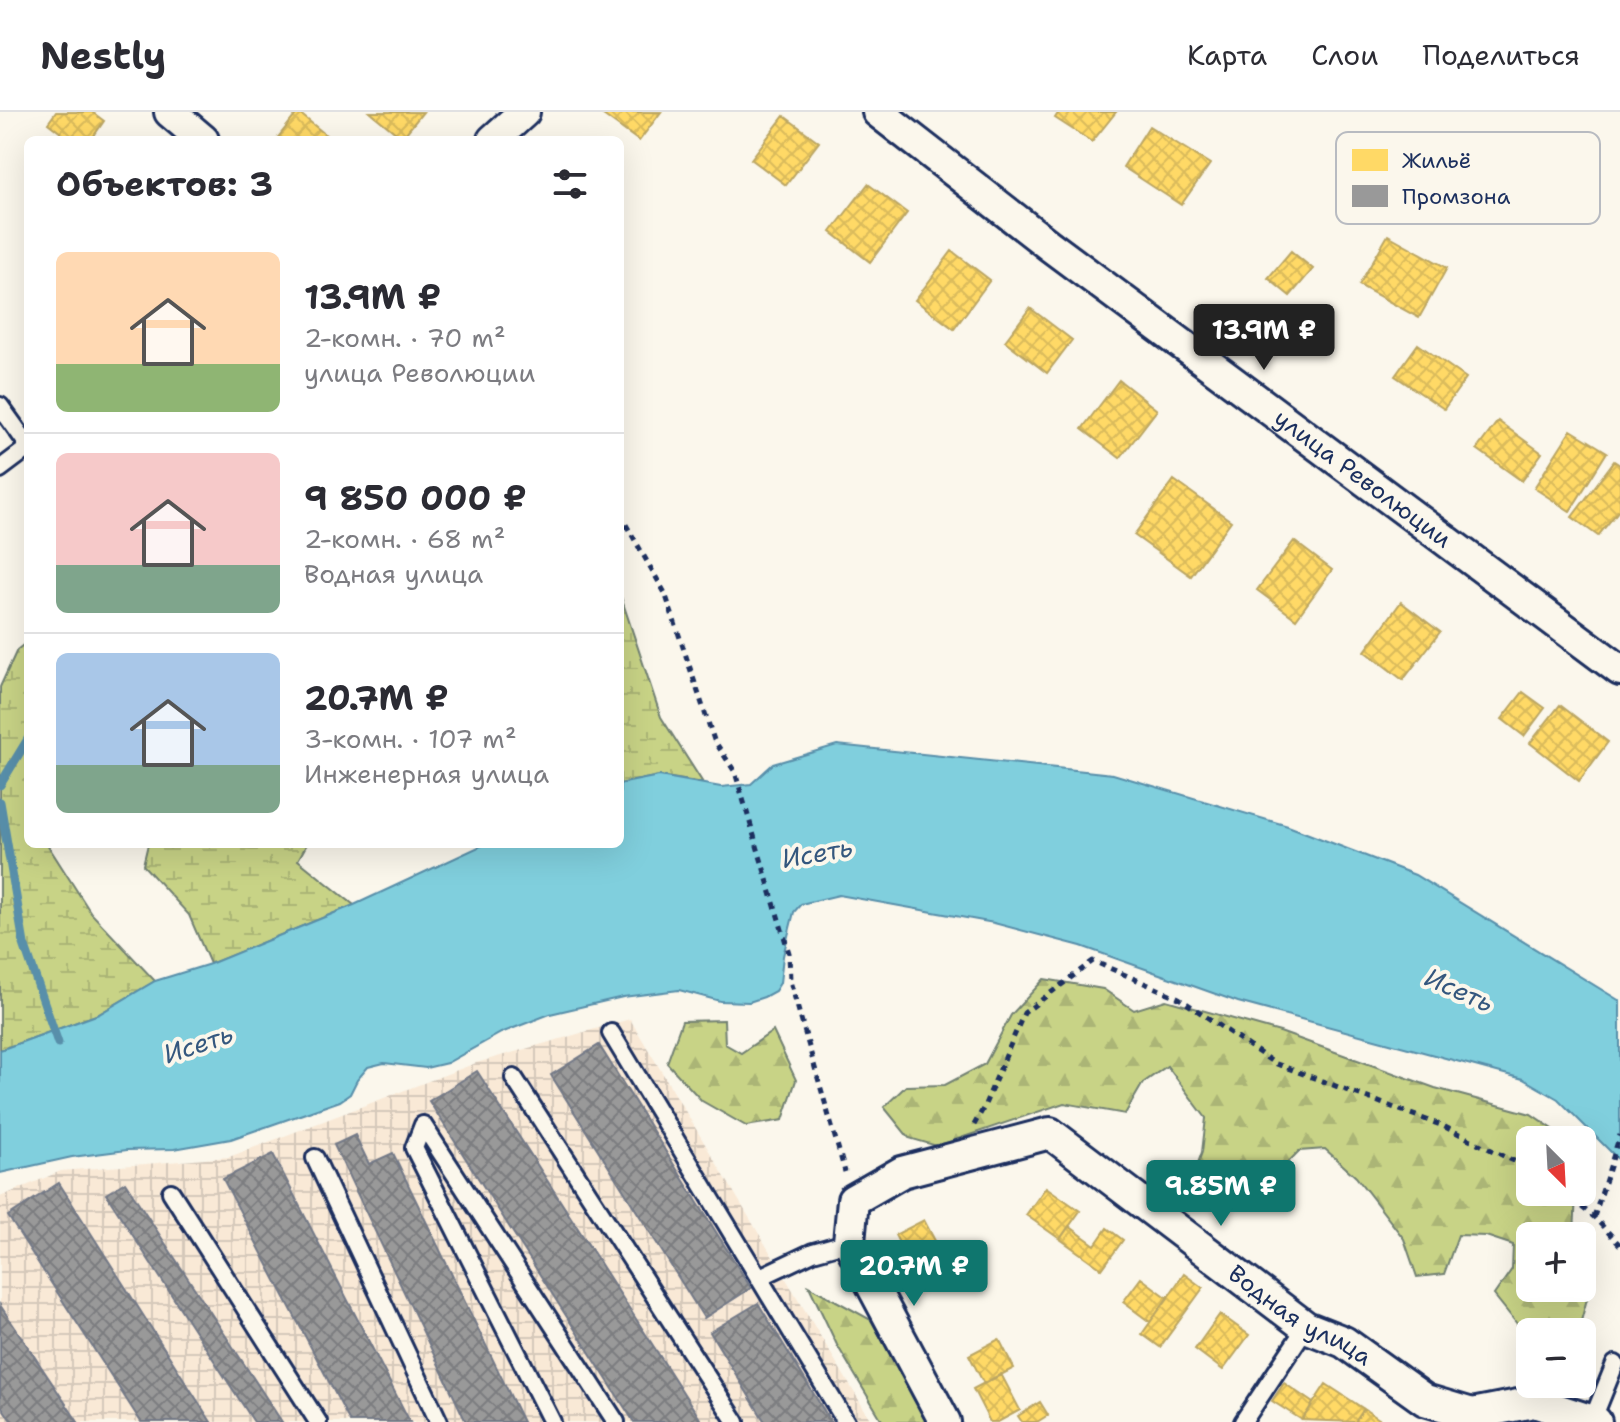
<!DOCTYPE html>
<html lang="ru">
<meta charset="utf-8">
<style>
body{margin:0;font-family:"Shantell Sans",sans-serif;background:#f7f7f7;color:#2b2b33;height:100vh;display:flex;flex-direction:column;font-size:30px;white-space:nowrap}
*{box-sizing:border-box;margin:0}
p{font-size:26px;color:#7c7c81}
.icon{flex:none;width:44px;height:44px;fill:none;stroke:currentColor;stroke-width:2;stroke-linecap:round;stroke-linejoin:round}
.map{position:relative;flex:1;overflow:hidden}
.side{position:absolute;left:24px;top:24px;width:600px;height:712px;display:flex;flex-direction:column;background:#fff;border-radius:12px;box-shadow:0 8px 32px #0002}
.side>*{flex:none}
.needle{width:52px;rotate:156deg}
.controls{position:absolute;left:1516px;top:1014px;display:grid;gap:16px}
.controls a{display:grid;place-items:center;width:80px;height:80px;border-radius:12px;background:#fff;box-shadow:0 8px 32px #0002;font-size:40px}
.price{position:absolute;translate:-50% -68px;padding:0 18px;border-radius:8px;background:#0f766e;color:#fff;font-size:26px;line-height:52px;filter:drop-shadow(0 2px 4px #0008)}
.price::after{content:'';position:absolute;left:50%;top:48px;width:24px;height:18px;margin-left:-12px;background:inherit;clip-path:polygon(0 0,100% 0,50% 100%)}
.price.current{background:#222;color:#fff}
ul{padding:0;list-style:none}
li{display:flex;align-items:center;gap:24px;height:200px;padding:0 32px}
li+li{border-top:2px solid #e1e1e2}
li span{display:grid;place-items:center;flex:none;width:224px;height:160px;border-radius:12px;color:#555}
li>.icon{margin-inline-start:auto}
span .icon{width:96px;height:96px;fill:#fffc;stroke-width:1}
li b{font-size:34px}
h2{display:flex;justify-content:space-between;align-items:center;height:96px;padding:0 32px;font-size:34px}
header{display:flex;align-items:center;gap:48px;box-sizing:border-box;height:112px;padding:0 40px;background:#fff;border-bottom:2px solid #e1e1e2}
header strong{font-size:38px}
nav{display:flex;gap:44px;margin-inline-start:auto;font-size:28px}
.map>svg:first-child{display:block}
.industrial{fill:url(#industrial-grid)}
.forest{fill:url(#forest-firs);stroke:#728172;stroke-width:2}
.wetland{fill:url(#wetland-marsh);stroke:#728172;stroke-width:2}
.water{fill:#80cfdd;stroke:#588faa;stroke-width:2}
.homes{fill:url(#homes-cross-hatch);stroke:#bba664;stroke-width:2}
.industry{fill:url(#industry-cross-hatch);stroke:#737987;stroke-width:2}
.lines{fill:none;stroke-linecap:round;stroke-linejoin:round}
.stream{stroke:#588faa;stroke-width:9}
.service-casing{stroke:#1b2f5e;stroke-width:22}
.minor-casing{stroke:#1b2f5e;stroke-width:36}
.path{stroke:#1b2f5e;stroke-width:5;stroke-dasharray:6 6;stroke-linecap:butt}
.service{stroke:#fbf7ec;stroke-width:16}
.minor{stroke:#fbf7ec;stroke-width:30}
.labels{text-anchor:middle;stroke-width:8;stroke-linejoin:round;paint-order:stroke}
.street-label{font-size:24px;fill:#1b2f5e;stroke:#fbf7ec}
.water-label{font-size:26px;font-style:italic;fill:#34577e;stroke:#fbf7ec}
.key{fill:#fbf7ec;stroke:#b8bbc1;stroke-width:2}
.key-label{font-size:22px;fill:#1b2f5e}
</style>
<header>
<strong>Nestly</strong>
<nav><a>Карта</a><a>Слои</a><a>Поделиться</a></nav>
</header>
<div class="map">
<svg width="1620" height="1310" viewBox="0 0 1620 1310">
<defs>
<pattern id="industrial-grid" width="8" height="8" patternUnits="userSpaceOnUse" patternTransform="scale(2)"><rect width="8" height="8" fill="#f9e9d6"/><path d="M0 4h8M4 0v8" fill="none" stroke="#d5c8ba"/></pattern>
<pattern id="forest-firs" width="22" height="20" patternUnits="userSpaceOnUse" patternTransform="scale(2)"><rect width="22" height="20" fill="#c8d386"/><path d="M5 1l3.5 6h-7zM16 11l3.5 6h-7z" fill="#abb576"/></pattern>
<pattern id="wetland-marsh" width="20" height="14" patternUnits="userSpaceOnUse" patternTransform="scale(2)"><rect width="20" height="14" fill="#c8d386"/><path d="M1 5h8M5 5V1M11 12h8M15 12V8" fill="none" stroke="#abb576"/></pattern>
<pattern id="homes-cross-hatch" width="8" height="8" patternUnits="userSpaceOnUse" patternTransform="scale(2)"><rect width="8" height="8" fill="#ffd966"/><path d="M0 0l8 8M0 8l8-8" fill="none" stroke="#dabb5b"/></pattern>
<pattern id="industry-cross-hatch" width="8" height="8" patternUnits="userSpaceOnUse" patternTransform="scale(2)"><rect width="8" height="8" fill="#999"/><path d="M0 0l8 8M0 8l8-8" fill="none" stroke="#7c7d80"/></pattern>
</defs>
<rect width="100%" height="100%" fill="#fbf7ec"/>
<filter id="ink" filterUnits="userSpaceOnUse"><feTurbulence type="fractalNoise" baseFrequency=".0125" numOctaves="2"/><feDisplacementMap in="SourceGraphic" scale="16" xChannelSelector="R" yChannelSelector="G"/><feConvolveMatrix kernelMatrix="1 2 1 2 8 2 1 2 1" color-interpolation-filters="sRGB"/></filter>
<g filter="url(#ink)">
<path class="industrial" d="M630,907L872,1310H0V1085L61,1059L229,1045L476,951Z"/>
<path class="forest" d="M1044,867L1103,877L1134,898L1166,888L1280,920L1435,976L1531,1002L1569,1028H1530V1080H1576L1574,1124H1530V1176H1582V1140L1595,1157L1581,1209L1574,1220H1530V1228L1494,1183L1512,1157L1513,1133L1486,1124L1458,1123L1444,1162L1417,1165L1404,1127L1356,1065L1325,1037L1299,1039L1269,1070L1244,1082L1188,1079L1202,1040L1206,1006L1167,954L1143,971L1125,1002L1064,991L937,1034L909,1026L884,995L906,974L945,973L985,952L1011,903Z
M724,908L725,932L741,941L773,919L796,968L783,1008L746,1014L702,989L667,951L682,909Z
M809,1174L871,1208L929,1310H883L837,1233Z"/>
<path class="wetland" d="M620,482L661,605L703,671L659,664L620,672Z
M28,529V732H47L91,801L155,869L99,902L0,938V575L17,538Z
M148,732H307L298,748L354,793L210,852L189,803L143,753Z"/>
<path class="water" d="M837,633L1113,662L1288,714L1415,763L1620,889V1049L1558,987L1523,967L1238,890L1081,834L994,811L839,783L801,792L794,800L783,844L780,871L775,879L764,885L749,890L720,889L679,878L623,885L550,902L501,921L447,951L426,956L384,951L368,955L357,968L350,982L340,989L231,1027L174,1037L127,1038L72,1045L0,1061V938L99,902L155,869L210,852L354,793L485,732H620V672L624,671L659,664L721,675L751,672L773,652Z"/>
<path class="homes" d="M56,0H92L104,9L91,28H70L48,11Z
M298,0L332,28H276Z
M370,0H423L402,26Z
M599,0H661L639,29Z
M1059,0H1116L1092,30L1055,6Z
M784,4L819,30L786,73L751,47Z
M1149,14L1210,52L1181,93L1123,55Z
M868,72L907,101L870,150L831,120Z
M1388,123L1447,156L1419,206L1359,173Z
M952,139L990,168L954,217L915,188Z
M1291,139L1313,157L1290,184L1268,166Z
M1030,196L1072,228L1047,261L1005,229Z
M1418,232L1466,266L1444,297L1395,264Z
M1119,268L1157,298L1120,346L1082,317Z
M1498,309L1542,341L1522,369L1477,337Z
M1571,318L1607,340L1570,399L1534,376Z
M1614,349L1620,353V397L1598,424L1572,405Z
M1174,368L1231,409L1191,464L1134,423Z
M1294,429L1332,458L1296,507L1257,478Z
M1401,490L1440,520L1403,568L1365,539Z
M1523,580L1545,596L1524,624L1502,607Z
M1560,593L1608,630L1579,669L1530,631Z
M1046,1075L1080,1099L1060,1127L1026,1103Z
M924,1108L943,1144L913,1159L895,1123Z
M1069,1114L1095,1133L1107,1116L1123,1128L1102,1157L1060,1127Z
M943,1144L949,1155L920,1171L913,1159Z
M1184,1162L1203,1176L1160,1235L1142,1222Z
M1141,1166L1168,1186L1150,1210L1123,1190Z
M1220,1202L1249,1223L1223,1258L1195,1237Z
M999,1227L1014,1256L984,1272L969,1243Z
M1001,1262L1020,1298L998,1310H990L973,1277Z
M1284,1271L1313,1291L1302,1308L1272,1289Z
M1326,1272L1364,1297L1355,1310L1302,1308Z
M1040,1290L1048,1303L1037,1310H1022L1018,1304Z
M1364,1297L1382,1309V1310H1355Z"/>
<path class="industry" d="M599,933L751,1176L704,1206L551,963Z
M477,959L702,1310H634L429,989Z
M355,1023L369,1052L393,1041L523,1310H466L334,1033Z
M273,1042L410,1310H350L223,1067Z
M125,1070L282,1310H254L106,1082Z
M59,1071L211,1310H141L8,1104Z
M758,1191L831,1310H765L710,1220Z
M0,1193L78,1310H12L0,1292Z"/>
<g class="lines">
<path class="stream" d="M0,673L28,627
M0,690L24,832L58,931"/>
<defs>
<path id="service" d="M0,294L28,333
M0,357L28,336
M611,921L846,1310
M514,966L736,1310
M423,1013L616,1310
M423,1013L414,1036L552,1310
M315,1046L439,1310
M171,1080L318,1310
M760,1165L813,1140L849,1130
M1592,1309L1615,1252
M1243,1310L1306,1215"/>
<g id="minor">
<path d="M170,0L203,28"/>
<path id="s1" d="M878,0L1050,134L1620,558"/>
<path d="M493,28L524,0"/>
<path id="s2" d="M945,1310L849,1130L853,1088L902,1060L1050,1021L1306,1215L1344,1230L1425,1288L1472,1302L1534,1290L1596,1310"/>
</g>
</defs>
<use href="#service" class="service-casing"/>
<use href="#minor" class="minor-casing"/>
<path class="path" d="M620,402L665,481L714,628L735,660L789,841L790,869L845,1060
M974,1013L983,997L1024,901L1093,849L1179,886L1274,951L1443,1014L1530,1057
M1563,1080L1594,1105L1620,1133
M1594,1105L1620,1023"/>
<use href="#service" class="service"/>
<use href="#minor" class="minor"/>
</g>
</g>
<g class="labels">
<g class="street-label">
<text dy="8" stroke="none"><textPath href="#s1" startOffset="608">улица Революции</textPath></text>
<text dy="8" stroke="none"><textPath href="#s2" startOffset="766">Водная улица</textPath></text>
</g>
<g class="water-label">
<text transform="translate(817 741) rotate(-10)" y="9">Исеть</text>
<text transform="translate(1459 878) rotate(24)" y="9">Исеть</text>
<text transform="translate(198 932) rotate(-18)" y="9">Исеть</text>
</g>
</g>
<rect x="1336" y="20" width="264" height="92" rx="12" class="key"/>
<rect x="1352" y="37" width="36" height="22" fill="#ffd966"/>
<rect x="1352" y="73" width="36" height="22" fill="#999"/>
<g class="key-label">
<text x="1402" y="56">Жильё</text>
<text x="1402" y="92">Промзона</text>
</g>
</svg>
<div class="controls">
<a><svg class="needle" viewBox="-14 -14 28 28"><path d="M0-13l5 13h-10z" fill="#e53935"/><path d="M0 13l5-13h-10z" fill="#7c7c81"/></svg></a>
<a>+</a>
<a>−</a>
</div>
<b class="price current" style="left:1264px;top:260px">13.9M ₽</b>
<b class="price" style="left:1221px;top:1116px">9.85M ₽</b>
<b class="price" style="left:914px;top:1196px">20.7M ₽</b>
<section class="side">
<h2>Объектов: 3<svg class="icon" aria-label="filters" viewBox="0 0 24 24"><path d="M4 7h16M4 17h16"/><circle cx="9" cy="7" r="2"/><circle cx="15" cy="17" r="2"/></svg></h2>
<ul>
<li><span style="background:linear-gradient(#ffd9b3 70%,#8fb573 0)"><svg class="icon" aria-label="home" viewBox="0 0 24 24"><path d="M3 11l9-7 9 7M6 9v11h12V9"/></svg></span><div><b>13.9M ₽</b><p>2-комн. · 70 m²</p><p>улица Революции</p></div></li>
<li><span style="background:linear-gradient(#f6c9c9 70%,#7fa58c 0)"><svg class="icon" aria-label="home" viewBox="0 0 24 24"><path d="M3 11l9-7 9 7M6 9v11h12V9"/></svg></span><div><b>9 850 000 ₽</b><p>2-комн. · 68 m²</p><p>Водная улица</p></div></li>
<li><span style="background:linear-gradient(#a9c7e8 70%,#7fa58c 0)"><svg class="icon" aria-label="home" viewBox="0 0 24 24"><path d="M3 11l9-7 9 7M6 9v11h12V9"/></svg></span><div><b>20.7M ₽</b><p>3-комн. · 107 m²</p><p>Инженерная улица</p></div></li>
</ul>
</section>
</div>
